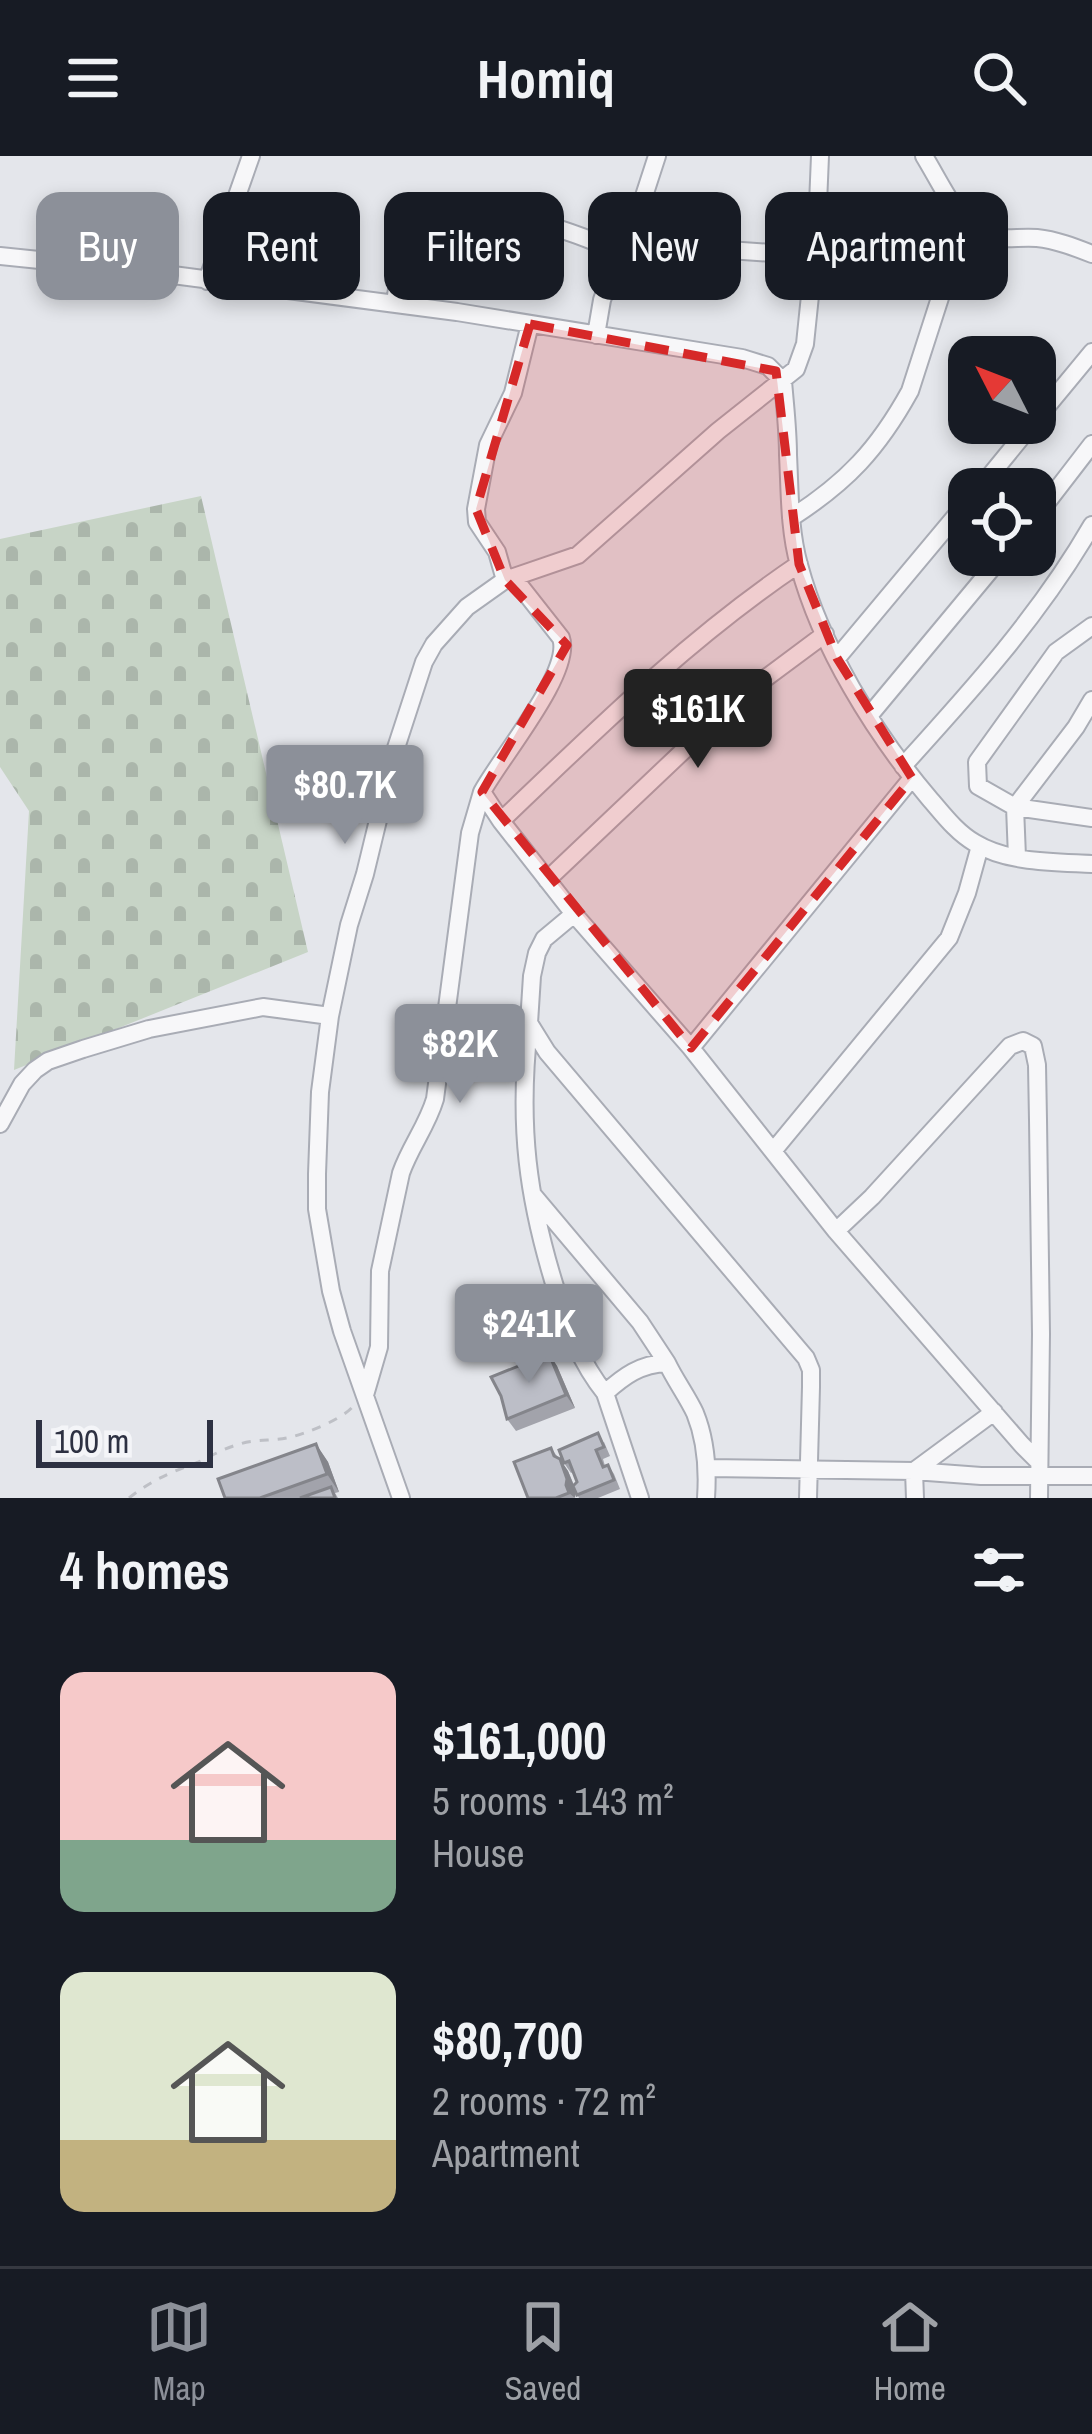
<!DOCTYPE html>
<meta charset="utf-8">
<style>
body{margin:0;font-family:"Archivo Narrow",sans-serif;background:#242831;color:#f1f3f6;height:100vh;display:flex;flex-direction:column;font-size:45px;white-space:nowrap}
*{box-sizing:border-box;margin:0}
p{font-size:39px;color:#9ea1a6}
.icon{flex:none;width:66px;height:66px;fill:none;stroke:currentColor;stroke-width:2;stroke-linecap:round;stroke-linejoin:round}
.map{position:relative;height:1342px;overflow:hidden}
.side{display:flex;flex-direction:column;background:#171b24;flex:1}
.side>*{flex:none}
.hud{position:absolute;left:36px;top:36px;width:1020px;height:108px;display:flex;gap:24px}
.needle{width:78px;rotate:312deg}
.controls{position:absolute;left:948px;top:180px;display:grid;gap:24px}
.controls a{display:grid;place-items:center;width:108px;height:108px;border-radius:24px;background:#171b24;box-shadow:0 6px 18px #0003;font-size:60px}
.scale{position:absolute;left:36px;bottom:30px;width:177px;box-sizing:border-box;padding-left:12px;border:6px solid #2d3142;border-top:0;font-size:33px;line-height:42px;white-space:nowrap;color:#2d3142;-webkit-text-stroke:9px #f4f5f8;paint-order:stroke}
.price{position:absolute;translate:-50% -102px;padding:0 27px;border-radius:12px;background:#8c9099;color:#fff;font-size:39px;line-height:78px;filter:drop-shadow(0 3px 6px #0008)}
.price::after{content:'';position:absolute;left:50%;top:72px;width:36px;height:27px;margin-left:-18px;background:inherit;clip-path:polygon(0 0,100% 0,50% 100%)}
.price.on{background:#222;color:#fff}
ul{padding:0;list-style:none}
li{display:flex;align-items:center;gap:36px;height:300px;padding:0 60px}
li span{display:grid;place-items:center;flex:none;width:336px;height:240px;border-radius:24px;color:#555}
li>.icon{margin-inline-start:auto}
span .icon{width:144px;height:144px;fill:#fffc;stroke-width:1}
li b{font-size:51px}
h2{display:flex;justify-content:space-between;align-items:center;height:144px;padding:0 60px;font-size:51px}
.pill{padding:0 42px;border-radius:24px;background:#171b24;box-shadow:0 6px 18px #0003;font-size:42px;line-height:108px}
.pill.on{background:#8c9099;color:#fff}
header{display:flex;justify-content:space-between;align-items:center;height:156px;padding:0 60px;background:#171b24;font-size:54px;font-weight:800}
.tab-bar{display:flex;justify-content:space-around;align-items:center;height:168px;border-top:3px solid #363941;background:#171b24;font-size:33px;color:#9ea1a6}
.tab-bar a{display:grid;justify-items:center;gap:6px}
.tab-bar .on{color:#8c9099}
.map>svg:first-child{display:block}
.cemetery{fill:url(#cemetery-stones)}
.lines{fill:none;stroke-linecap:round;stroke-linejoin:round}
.minor-casing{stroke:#a9acb5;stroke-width:20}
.path{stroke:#bec0c6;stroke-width:3;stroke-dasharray:9 9;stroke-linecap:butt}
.minor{stroke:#f7f7f9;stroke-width:16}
.wall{fill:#a2a3ab}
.shaded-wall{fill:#84858b}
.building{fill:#bcbec7;stroke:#84858b;stroke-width:3}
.marked{fill:#d62828;fill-opacity:0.2;stroke:#d62828;stroke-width:9;stroke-dasharray:24 15;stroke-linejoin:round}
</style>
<header><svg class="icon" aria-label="menu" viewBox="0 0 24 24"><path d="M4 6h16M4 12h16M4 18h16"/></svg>Homiq<svg class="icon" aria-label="search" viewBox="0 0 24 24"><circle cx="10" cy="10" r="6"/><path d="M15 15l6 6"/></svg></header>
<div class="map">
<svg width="1092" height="1342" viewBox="0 0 1092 1342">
<defs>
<pattern id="cemetery-stones" width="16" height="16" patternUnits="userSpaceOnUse" patternTransform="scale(3)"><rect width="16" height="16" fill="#c7d4c6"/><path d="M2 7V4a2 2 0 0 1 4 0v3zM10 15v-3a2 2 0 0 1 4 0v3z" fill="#abb6ab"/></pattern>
</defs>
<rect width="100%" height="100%" fill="#e4e6eb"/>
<path class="cemetery" d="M201,340L308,796L14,914L29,655L0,611V383Z"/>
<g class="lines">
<defs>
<path id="minor" d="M924,0C937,21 954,57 972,72C990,88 1015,80 1037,82C1056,84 1074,91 1092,98
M628,87L815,100
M0,100L127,113L457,156L742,202L768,210L783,225C785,250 788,274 788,299C790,336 789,373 799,409C821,491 874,577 929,642C943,658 956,676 975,687C1008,707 1054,706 1092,708
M207,125L251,0
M395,148C398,116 406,97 435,79C494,44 566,72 623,98
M596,179L602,144L611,119L631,80L657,0
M1035,265L1092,196
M979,333L1033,267
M791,362C847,326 878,293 910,235L965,64
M1035,362L1092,288
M513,421L561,482C573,516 500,602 482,636L501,665L574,758
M505,424L497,396L477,366L476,353L488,289L513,237L530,168
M1092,470L1056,496L977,606L978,630L1015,651L1092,662
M837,502L969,344
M869,560L1003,399
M903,610C972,534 1040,459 1092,369
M501,665C596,574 689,482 799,408
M1017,701L1015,651L1076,571L1092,544
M547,724L739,542L825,478
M529,870C518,969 527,1042 557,1137C569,1174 580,1206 605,1237
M691,892L912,622
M0,968L22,928L35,914L48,905L83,893L149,873L263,851L330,860
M774,994L949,782L967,737L980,690
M533,1039L640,1166L667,1207
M836,1075L872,1041L1010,890L1023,885L1033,890L1037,909L1038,964L1041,1178L1039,1342
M365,1239L379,1191L380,1115L401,1017C410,991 427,970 435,943L470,677L482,636
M708,1312L914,1315L994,1256
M401,1342L342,1175L331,1135L317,1053V1018L320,936L330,860L349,769L365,718L394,598L424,506L434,488L467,451L505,424L578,399L718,275L796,213L805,188L817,72L820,0
M640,1342L605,1237C624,1220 640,1208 667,1207C675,1224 687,1240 695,1257C706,1284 708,1313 706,1342
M808,1342L811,1231V1214L806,1202L547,896L529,867L532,820L537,797L544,783L574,758L691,892L836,1075L1022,1289L1038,1305
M915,1342L914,1315L981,1320H1092"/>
</defs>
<use href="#minor" class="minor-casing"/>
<path class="path" d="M129,1342C152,1324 169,1317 196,1307C210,1301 224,1292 240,1288C255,1283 272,1285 287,1282C305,1278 344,1263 354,1249"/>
<use href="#minor" class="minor"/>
</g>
<path class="wall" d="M549,1198L557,1210L575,1252L516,1275L507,1263Z
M604,1286L610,1300L603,1303L605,1310L608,1309L614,1318L620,1333L598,1342H579L576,1336L574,1342H528L551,1292L568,1315L574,1329L577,1326L573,1316L571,1317L564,1307Z
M316,1288L328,1306L339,1336L335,1337L338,1342H225Z"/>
<path class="shaded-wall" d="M549,1198L557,1210L575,1252L566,1239Z
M316,1288L328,1306L339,1336L327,1318Z
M560,1303L568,1315L576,1335L575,1342L569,1337L566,1329Z"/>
<path class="building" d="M549,1198L566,1239L507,1263L501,1240L491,1221Z
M598,1277L604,1291L596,1294L603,1311L608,1309L614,1324L577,1339L573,1330L577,1326L569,1305L564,1307L559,1294Z
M316,1288L327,1318L260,1342H225L218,1323Z
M551,1292L554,1300L560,1303L567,1323L566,1329L569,1337L556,1342H528L514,1306Z
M331,1331L335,1342H300Z"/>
<path class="marked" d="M530,168L776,215L799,408L837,502L912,622L691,892L482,636L567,489L505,424L476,353Z"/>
</svg>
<div class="controls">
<a><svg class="needle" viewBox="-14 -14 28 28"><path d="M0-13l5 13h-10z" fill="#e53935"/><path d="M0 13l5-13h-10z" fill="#9ea1a6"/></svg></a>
<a><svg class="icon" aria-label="locate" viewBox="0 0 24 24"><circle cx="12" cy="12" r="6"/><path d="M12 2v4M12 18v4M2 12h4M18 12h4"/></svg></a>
</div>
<div class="scale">100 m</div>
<b class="price on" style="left:698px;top:615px">$161K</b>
<b class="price" style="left:345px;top:691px">$80.7K</b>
<b class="price" style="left:460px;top:950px">$82K</b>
<b class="price" style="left:529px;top:1230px">$241K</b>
<div class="hud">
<a class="pill on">Buy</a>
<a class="pill">Rent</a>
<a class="pill">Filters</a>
<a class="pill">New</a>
<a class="pill">Apartment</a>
</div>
</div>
<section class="side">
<h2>4 homes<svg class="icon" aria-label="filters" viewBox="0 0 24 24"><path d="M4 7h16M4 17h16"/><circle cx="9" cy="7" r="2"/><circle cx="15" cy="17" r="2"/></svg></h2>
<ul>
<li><span style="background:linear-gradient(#f6c9c9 70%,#7fa58c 0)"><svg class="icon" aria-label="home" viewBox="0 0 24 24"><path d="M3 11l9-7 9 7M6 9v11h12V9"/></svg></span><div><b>$161,000</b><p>5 rooms · 143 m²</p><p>House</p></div></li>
<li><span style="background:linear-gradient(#dfe7d0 70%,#c2b280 0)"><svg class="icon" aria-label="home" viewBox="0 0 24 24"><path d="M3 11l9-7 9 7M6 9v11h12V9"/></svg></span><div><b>$80,700</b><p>2 rooms · 72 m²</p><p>Apartment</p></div></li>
</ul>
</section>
<nav class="tab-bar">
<a class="on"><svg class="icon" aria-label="map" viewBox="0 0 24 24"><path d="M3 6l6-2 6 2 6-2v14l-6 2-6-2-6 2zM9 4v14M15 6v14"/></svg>Map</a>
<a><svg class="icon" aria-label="saved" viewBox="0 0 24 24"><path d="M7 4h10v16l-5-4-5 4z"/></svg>Saved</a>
<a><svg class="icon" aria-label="home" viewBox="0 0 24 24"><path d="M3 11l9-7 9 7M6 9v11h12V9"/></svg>Home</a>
</nav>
